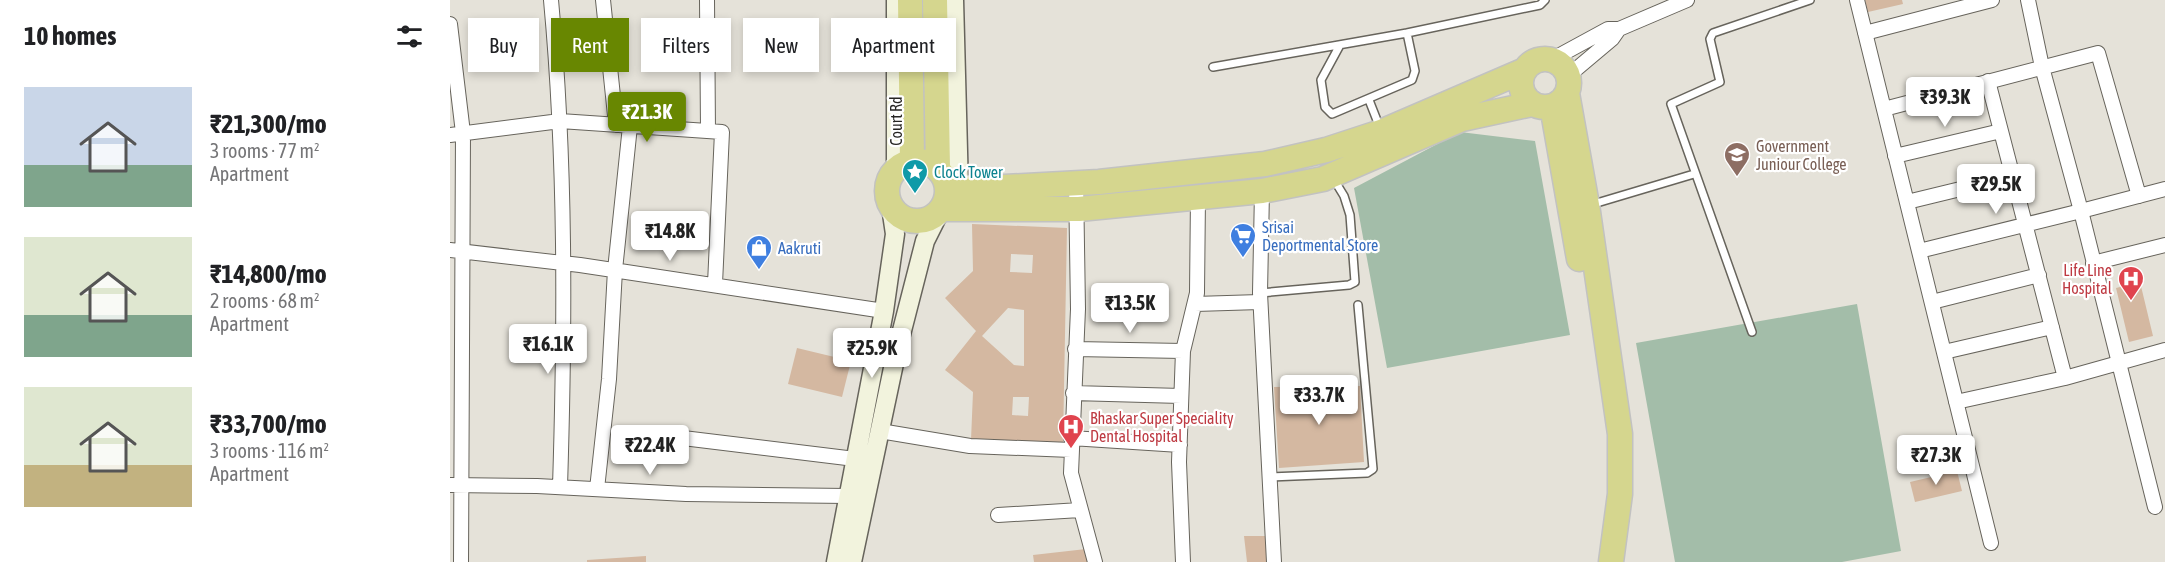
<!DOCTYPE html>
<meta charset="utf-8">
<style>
body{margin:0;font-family:"Asap Condensed",sans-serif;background:#f6f6f6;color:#202124;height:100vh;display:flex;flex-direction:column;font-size:22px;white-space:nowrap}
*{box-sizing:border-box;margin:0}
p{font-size:20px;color:#757577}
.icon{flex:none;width:33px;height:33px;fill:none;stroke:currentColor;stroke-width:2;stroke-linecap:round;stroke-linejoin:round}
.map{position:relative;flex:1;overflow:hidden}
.details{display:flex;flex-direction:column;background:#fff;width:450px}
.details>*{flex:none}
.top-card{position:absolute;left:18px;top:18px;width:570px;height:54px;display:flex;gap:12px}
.price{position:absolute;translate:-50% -51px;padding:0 14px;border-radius:6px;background:#fff;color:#222;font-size:20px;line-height:39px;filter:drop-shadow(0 2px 3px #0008)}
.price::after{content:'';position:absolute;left:50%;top:36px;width:18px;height:14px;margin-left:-9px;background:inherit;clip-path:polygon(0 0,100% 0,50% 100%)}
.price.on{background:#688701;color:#fff}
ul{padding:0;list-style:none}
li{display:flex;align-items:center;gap:18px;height:150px;padding:0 24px}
li span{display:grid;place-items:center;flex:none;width:168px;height:120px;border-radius:0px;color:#555}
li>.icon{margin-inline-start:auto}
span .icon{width:72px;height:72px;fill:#fffc;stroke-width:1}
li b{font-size:26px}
h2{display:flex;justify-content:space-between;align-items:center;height:72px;padding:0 24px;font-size:26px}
.chip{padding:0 21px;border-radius:0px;background:#fff;box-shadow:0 3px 9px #0003;font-size:21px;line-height:54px}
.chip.on{background:#688701;color:#fff}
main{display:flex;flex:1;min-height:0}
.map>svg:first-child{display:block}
.green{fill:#a3bda9}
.building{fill:#d4b8a1;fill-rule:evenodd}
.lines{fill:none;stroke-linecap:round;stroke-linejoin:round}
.lane-casing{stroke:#67645c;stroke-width:10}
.street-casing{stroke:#67645c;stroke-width:16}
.secondary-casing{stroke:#67645c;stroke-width:21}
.highway-casing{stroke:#c2c2c1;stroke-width:27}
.lane{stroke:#fff;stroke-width:7}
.street{stroke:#fff;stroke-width:14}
.secondary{stroke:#f2f3dd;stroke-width:18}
.highway{stroke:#d5d68e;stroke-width:24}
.labels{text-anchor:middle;stroke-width:4.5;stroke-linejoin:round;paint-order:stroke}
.street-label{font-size:16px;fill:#262522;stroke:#fff}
.education-label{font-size:16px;fill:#785e54;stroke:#fff;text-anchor:start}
.culture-label{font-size:16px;fill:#0d838f;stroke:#fff;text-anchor:start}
.shop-label{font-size:16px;fill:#366cbe;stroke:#fff;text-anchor:start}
.health-label{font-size:16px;fill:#be3a42;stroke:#fff;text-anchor:end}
</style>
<main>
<section class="details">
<h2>10 homes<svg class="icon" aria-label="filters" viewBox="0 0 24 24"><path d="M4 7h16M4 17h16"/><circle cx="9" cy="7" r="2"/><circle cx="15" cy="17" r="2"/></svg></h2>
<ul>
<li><span style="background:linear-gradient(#c9d6e8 65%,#7fa58c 0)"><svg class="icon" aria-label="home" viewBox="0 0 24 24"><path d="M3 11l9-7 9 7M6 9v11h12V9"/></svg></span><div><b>₹21,300/mo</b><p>3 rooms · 77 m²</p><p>Apartment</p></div></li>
<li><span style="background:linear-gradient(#dfe7d0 65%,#7fa58c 0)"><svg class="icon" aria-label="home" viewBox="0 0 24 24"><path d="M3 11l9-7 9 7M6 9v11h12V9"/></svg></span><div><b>₹14,800/mo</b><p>2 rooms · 68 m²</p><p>Apartment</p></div></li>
<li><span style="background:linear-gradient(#dfe7d0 65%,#c2b280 0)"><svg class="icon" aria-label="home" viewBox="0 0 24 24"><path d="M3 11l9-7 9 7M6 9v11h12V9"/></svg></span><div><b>₹33,700/mo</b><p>3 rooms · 116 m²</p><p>Apartment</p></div></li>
</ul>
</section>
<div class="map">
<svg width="1715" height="562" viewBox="0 0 1715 562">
<rect width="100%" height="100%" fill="#e5e2d9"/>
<path class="green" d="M1010,132L1085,141L1120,335L937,368L904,188Z
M1407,304L1451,551L1392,562H1225L1186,343Z"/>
<path class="building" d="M1415,0H1452L1453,4L1418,12Z
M522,224L617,228L613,442L521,440L523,392L495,370L526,331L495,298L523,271ZM561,254L583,255L582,273L560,272ZM558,308L574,310V366L564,365L532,336ZM563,397H579L578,416L562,415Z
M1690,282L1703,336L1679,342L1666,288Z
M347,348L401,361L392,397L338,384Z
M910,386L914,462L829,468L824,387Z
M1507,471L1512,491L1465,502L1460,482Z
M794,536H823L824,562H797Z
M636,549L638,562H584L583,555Z
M196,556V562H137V560Z"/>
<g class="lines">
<defs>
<path id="lane" d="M890,45L871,80L875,107L882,114L962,80L965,71L957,33
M763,67L957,33L1090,5L1095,0
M919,100L930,128
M1140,205L1244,174
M810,293L899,285L905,282L900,215L894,196L883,178
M1302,332L1221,104L1270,82L1260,39L1263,33L1360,0
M820,477L917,473L923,469L908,305"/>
<path id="street" d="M101,0C116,162 115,325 110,487
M153,0L166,125
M257,0L258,131
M1407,0L1541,543
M0,24L13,133L11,562
M1415,33L1542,0
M1101,60L1158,29H1169L1237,0
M1118,76L1162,39L1169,29
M1538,81L1615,378
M1434,109L1648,53L1689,196
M0,135L110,121L272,132L265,284
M1445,156L1551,131
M626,182L628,309L621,473L645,562
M812,191L810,293L824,562
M1457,202L1564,176
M0,250L130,265L434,311
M1469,251L1631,211L1592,67L1578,0
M1643,263L1715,245
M1482,302L1589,275
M745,304L810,302
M625,349L733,351
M1494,352L1602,327
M623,393L731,396
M1506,402L1615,378L1715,350
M430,431L520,446L621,450
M233,438L405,459
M621,438L730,445
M0,485L87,486L236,494L398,496
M147,489L159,379L165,270L180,126
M1705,507L1631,211L1715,189
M548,515L630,510
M733,562L729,462L733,351L747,293L748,197"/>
<path id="secondary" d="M504,0L509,189
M446,169V0
M386,562L434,311L445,234L441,207
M402,562L446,354L475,241L489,213"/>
<path id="highway" d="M460,0L462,161
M485,0L488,169
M1071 83a24 24 0 1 1 48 0a24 24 0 1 1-48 0Z
M1117,93L1137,205L1170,434V494L1161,562
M1102,106L1129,259
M437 191a30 30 0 1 1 60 0a30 30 0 1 1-60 0Z
M498,190L649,182L815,164L876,150L931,132L1075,70
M492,209H629L812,191L873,179L1012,119L1082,104"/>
</defs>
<use href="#lane" class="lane-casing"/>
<use href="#street" class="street-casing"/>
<use href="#secondary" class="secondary-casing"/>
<use href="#highway" class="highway-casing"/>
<use href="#lane" class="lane"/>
<use href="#street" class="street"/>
<use href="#secondary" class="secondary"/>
<use href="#highway" class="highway"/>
</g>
<defs>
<symbol id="university-pin" viewBox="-11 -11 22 30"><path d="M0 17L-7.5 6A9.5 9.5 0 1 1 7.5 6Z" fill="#8d6e63" stroke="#fff"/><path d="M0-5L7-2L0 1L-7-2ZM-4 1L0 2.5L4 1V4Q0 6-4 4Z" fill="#fff"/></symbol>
<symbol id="sight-pin" viewBox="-11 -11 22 30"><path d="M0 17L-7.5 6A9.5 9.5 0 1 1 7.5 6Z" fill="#0f9aa8" stroke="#fff"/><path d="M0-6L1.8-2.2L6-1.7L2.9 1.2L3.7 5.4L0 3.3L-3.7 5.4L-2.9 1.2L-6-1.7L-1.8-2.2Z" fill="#fff"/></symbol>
<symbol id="supermarket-pin" viewBox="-11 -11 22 30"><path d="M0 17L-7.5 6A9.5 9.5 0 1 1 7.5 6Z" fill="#3f7fe0" stroke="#fff"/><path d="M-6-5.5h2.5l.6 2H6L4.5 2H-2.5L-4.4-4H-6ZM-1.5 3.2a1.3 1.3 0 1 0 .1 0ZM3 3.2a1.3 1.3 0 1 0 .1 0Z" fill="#fff"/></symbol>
<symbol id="shop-pin" viewBox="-11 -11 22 30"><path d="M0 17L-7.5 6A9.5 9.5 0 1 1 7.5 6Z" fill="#3f7fe0" stroke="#fff"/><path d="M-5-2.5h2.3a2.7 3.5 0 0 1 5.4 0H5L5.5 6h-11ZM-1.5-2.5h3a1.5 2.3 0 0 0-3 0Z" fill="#fff"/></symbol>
<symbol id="hospital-pin" viewBox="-11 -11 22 30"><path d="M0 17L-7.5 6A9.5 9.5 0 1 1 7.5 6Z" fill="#e0444e" stroke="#fff"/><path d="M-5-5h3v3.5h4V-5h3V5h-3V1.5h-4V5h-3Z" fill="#fff"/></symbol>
</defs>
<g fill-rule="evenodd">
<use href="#university-pin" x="1272" y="140" width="30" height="40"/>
<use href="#sight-pin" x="450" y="157" width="30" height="40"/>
<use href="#supermarket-pin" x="778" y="221" width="30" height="40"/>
<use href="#shop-pin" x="294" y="233" width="30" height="40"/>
<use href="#hospital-pin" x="1666" y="264" width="30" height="40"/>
<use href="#hospital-pin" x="606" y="412" width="30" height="40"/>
</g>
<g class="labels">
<g class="street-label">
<text transform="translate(446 121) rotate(-90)" y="6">Court Rd</text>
</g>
<g class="education-label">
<text x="1306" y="152">Government<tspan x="1306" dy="18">Juniour College</tspan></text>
</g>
<g class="culture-label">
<text x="484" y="178">Clock Tower</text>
</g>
<g class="shop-label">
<text x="812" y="233">Srisai<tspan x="812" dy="18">Deportmental Store</tspan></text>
<text x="328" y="254">Aakruti</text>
</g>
<g class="health-label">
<text x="1662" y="276">Life Line<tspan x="1662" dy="18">Hospital</tspan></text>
<text x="640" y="424" text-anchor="start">Bhaskar Super Speciality<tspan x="640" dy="18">Dental Hospital</tspan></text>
</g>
</g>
</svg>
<b class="price" style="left:1495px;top:128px">₹39.3K</b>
<b class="price on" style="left:197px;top:143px">₹21.3K</b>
<b class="price" style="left:1546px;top:215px">₹29.5K</b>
<b class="price" style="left:220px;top:262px">₹14.8K</b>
<b class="price" style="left:680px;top:334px">₹13.5K</b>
<b class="price" style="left:98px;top:375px">₹16.1K</b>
<b class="price" style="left:422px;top:379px">₹25.9K</b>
<b class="price" style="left:869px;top:426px">₹33.7K</b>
<b class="price" style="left:200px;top:476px">₹22.4K</b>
<b class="price" style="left:1486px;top:486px">₹27.3K</b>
<div class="top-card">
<a class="chip">Buy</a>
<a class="chip on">Rent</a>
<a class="chip">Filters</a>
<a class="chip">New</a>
<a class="chip">Apartment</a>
</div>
</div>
</main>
